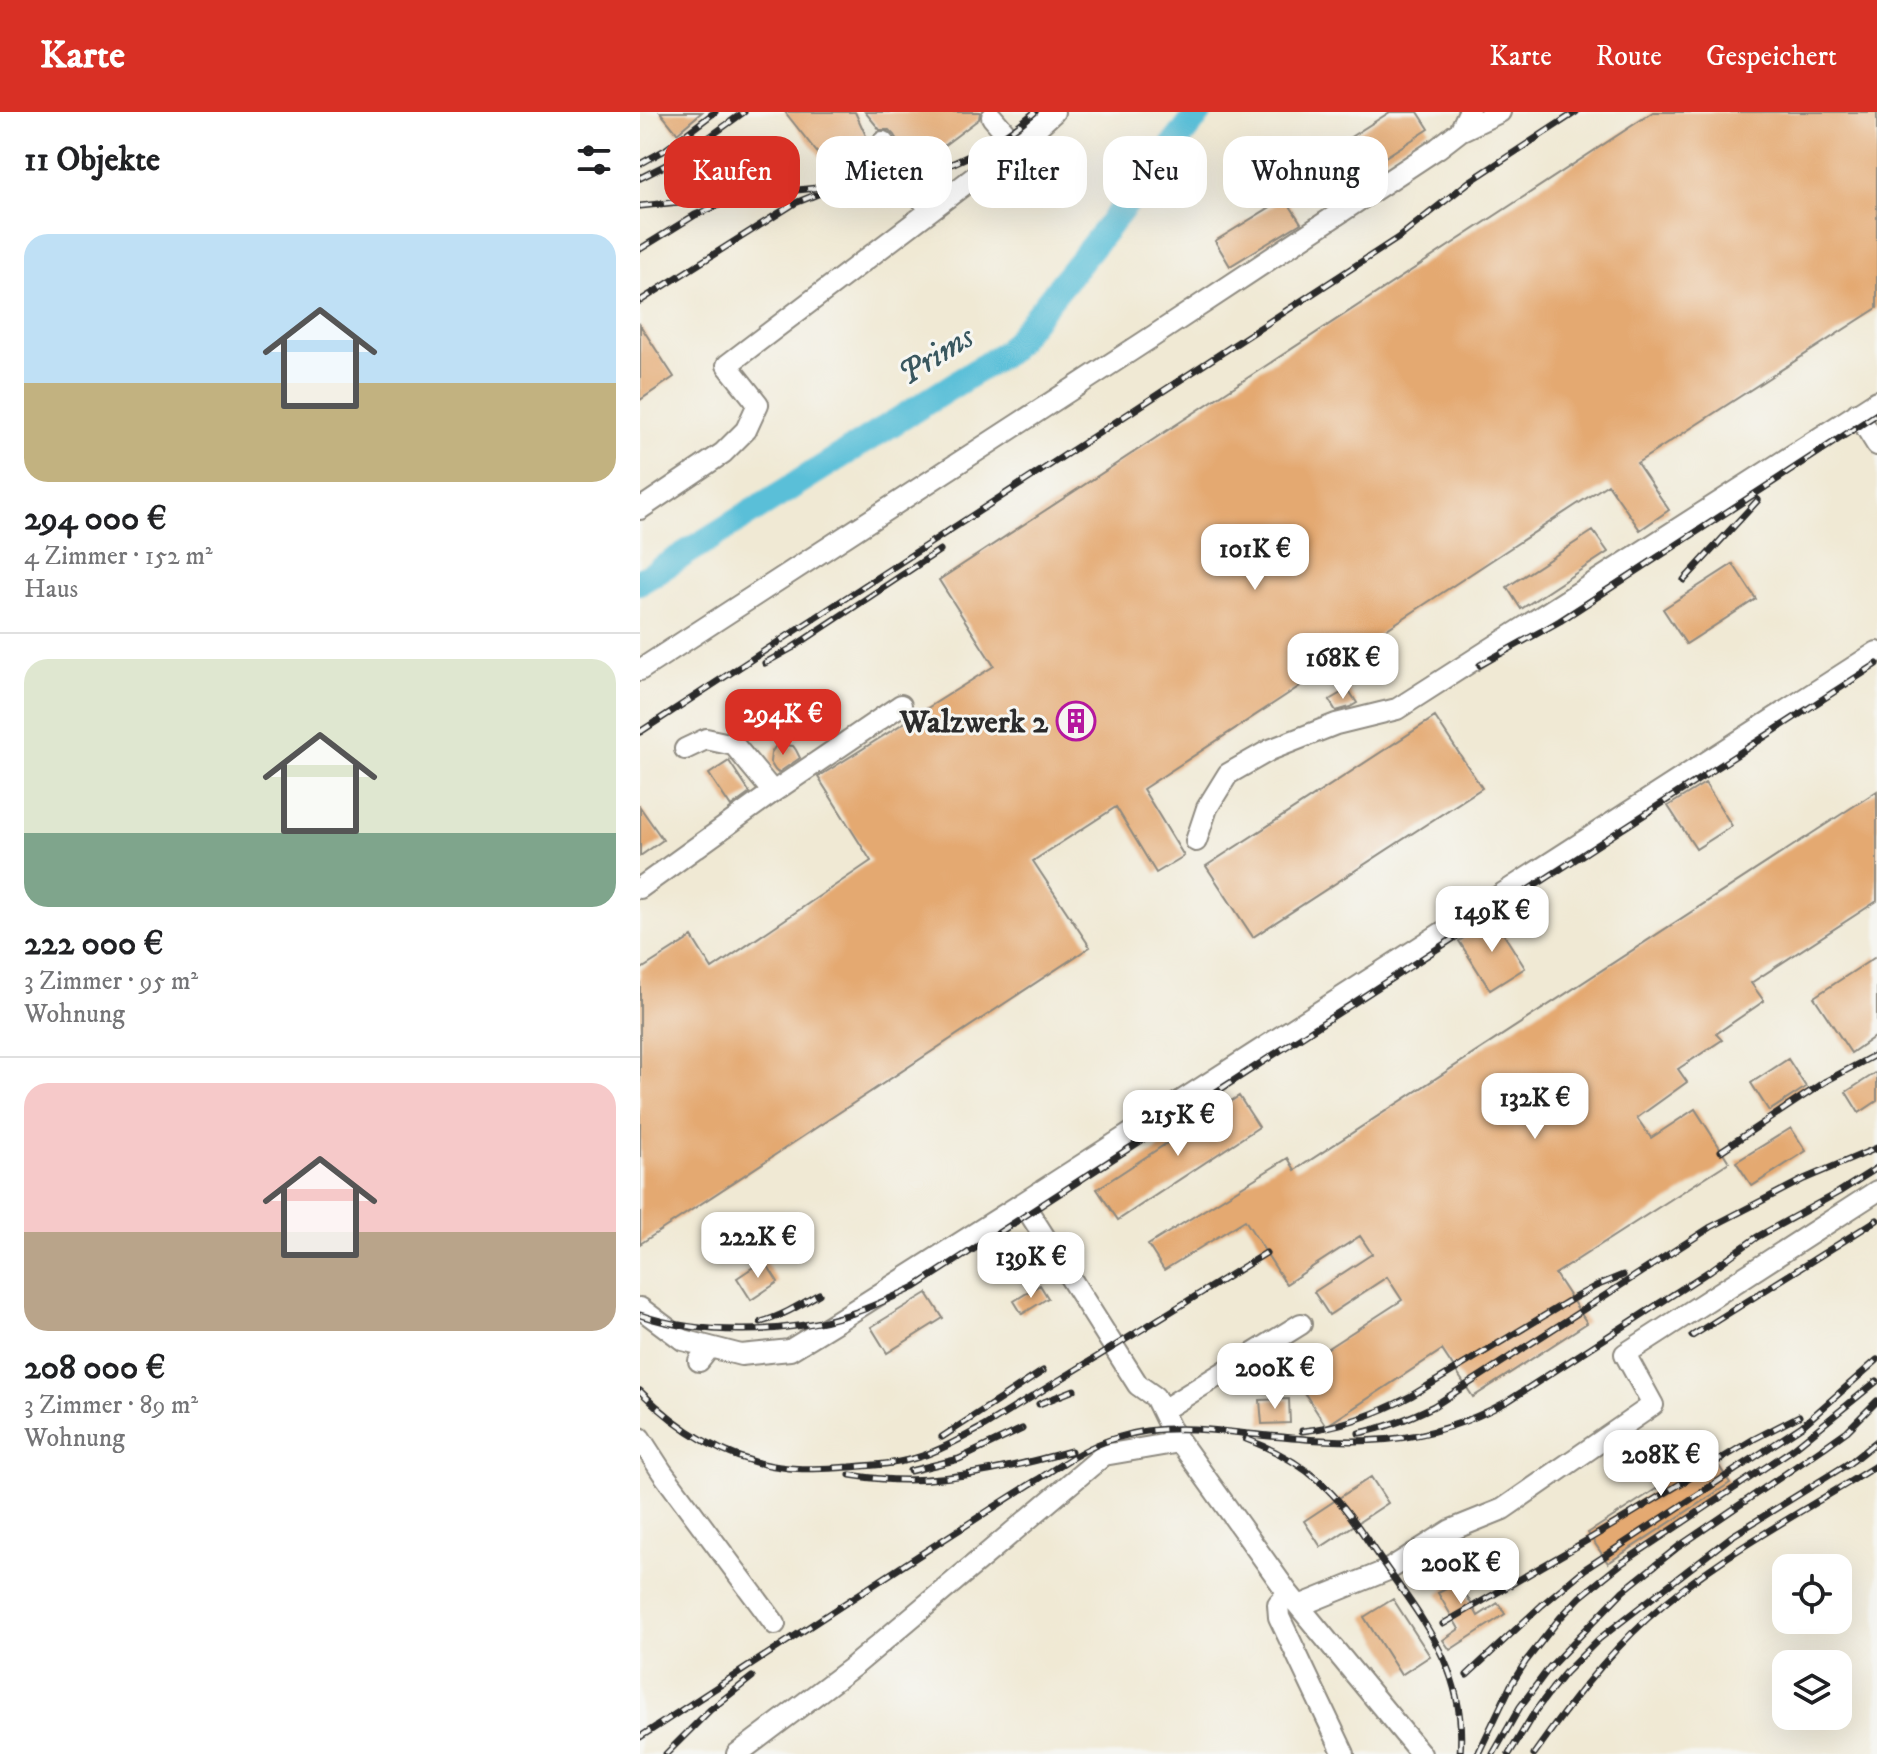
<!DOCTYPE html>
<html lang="de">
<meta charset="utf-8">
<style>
body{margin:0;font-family:"IM FELL DW Pica",serif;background:#f2f2f2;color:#202124;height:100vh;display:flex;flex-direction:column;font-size:30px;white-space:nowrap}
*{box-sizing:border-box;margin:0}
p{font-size:26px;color:#757577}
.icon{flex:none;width:44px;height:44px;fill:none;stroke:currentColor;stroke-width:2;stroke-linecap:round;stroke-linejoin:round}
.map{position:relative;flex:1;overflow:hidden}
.side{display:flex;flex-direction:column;background:#fff;width:640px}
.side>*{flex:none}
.guide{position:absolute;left:24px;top:24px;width:760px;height:72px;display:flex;gap:16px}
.tools{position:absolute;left:1132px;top:1442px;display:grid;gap:16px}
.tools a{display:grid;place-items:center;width:80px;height:80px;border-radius:16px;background:#fff;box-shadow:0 8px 32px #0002;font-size:40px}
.price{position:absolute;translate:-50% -68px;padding:0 18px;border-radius:16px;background:#fff;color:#222;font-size:26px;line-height:52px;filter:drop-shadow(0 2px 4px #0008)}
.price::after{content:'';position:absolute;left:50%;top:48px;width:24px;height:18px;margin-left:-12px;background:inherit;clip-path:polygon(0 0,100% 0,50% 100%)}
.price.current{background:#d93025;color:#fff}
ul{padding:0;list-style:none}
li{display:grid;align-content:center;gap:16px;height:424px;padding:0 24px}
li+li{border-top:2px solid #e0e0e0}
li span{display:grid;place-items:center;height:248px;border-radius:24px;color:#555}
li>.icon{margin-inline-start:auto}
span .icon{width:144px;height:144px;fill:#fffc;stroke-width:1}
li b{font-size:34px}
h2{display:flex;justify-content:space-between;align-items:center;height:96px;padding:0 24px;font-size:34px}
.tag{padding:0 28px;border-radius:24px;background:#fff;box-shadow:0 8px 32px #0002;font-size:28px;line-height:72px}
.tag.current{background:#d93025;color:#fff}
header{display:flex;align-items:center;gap:48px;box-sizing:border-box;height:112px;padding:0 40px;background:#d93025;color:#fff}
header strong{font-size:38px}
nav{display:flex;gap:44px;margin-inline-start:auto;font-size:28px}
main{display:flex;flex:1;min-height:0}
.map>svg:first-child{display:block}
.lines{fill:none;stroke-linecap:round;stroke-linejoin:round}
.river{stroke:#5abfd8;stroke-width:26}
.building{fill:#e4a971}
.minor-casing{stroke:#8e8a80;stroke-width:24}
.minor{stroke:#fff;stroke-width:20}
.rail-casing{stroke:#2b2b2b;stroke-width:7}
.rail{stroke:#f6f6f2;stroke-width:4;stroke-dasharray:12;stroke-linecap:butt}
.labels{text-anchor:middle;stroke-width:6;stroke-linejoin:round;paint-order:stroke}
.poi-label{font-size:32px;font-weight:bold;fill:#2b2b2b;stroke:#f6f6f2;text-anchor:end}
.water-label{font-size:34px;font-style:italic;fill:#39575f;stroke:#f6f6f2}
</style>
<header>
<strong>Karte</strong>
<nav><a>Karte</a><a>Route</a><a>Gespeichert</a></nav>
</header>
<main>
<section class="side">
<h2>11 Objekte<svg class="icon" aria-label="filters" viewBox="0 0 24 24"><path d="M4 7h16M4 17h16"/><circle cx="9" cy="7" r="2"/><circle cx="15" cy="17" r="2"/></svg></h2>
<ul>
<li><span style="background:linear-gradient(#bfe0f5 60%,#c2b280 0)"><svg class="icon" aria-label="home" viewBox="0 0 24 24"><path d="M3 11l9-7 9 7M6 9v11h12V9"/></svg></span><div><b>294 000 €</b><p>4 Zimmer · 152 m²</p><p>Haus</p></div></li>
<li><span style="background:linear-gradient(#dfe7d0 70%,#7fa58c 0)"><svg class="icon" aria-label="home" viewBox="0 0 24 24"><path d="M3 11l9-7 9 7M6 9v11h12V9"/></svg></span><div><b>222 000 €</b><p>3 Zimmer · 95 m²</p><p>Wohnung</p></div></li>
<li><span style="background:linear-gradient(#f6c9c9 60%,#b9a48a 0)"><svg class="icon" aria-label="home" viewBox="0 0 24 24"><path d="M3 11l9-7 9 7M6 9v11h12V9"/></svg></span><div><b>208 000 €</b><p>3 Zimmer · 89 m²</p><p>Wohnung</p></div></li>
</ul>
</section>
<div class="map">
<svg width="1237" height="1642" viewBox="0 0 1237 1642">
<rect width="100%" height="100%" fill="#f6f6f2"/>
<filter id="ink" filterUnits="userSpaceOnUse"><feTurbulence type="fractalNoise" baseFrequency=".0125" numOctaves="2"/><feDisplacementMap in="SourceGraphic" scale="16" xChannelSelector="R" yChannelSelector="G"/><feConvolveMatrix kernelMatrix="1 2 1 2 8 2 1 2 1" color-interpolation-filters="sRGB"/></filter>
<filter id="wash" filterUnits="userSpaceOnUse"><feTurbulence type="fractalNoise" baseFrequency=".006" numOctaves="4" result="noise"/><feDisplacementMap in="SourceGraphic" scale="32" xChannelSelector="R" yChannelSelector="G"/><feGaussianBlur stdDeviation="1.8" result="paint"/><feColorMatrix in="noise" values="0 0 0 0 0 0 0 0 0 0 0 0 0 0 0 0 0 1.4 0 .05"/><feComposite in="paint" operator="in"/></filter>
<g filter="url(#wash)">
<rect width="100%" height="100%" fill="#f0e9d4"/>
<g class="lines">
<path class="river" d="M0,470L368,239L560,0"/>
</g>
<g id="blocks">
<path class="building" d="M20,0H62L37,21Z
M145,0H215L234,41L198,67Z
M225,0H340L339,7L274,56L254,23L249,18H240Z
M750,0H778L789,17L706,70L687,40Z
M1013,0H1237V196L997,351L1029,398L1000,418L968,372L503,677L544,744L516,761L476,695L393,749L450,835L0,1132V858L52,825L72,857L231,749L178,665L354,554L299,468Z
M645,86L661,111L590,154L575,129Z
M0,213L34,265L0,288Z
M953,419L968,440L881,497L867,475Z
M1093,452L1116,487L1046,532L1023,497Z
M708,577L717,591L710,595L696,599L689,588Z
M112 608a12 12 0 1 1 24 0a12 12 0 1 1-24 0Z
M795,605L842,676L613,825L566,754Z
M137,632L153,634L156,638L160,646L138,661L135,658L130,650L131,641Z
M89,649L110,681L91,695L69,662Z
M1065,671L1092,714L1056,737L1028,694Z
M1237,679V789L1111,871L1124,889L1076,922L1082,928L1038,957L1047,970L997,1006L1011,1026L1055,997L1089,1050L915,1162L947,1211L833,1285L802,1238L686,1314L651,1260L762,1188L747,1165L689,1203L674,1180L732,1142L720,1124L646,1172L605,1108L524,1158L508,1133L648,1046L655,1058Z
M0,695L23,728L0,744Z
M854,807L885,856L850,878L819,829Z
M1237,844V923L1211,941L1174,885Z
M1148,947L1166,975L1129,999L1111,971Z
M1237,960V989L1219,1001L1206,980Z
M599,984L619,1015L478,1108L457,1077Z
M1151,1016L1166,1039L1112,1074L1096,1050Z
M124,1148L138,1170L111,1188L97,1166Z
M400,1173L408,1186L382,1202L374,1189Z
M287,1181L303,1206L247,1241L231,1215Z
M649,1287L650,1311L622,1312L620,1288Z
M1047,1327L1061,1348L1071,1342L1090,1371L968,1451L948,1421L1019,1375L997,1340L1011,1331L1020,1344Z
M731,1365L748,1391L681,1435L664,1409Z
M803,1441L838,1504L858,1491L865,1502L810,1538L803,1528L819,1517L798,1481L806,1477L790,1448Z
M753,1487L790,1544L761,1563L724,1505Z"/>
</g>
</g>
<g filter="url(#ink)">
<use href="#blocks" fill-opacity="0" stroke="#8e8a80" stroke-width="2"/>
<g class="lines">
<defs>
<path id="minor" d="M352,5L376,33
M820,19L860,0
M243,30L265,67L290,97
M1217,301L1237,333
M0,397L83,341L106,318L118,292L87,253L383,28L414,0
M0,558L512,225L798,36L820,19L829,0
M45,637L66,627L94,633L133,680
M556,729L567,696L588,662L630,638L696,612L757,597L1237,289
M0,776L133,680L261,593
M0,1196L43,1228L70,1235
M59,1249L70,1235L101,1243L150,1238L199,1208L383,1091
M523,1298L661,1212
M0,1326L22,1360L135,1512
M648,1481L638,1492L639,1505L704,1642
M659,1494L748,1458L811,1418L863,1397L1013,1293L985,1242L1237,1079
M97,1642L215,1553L464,1343L540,1330
M781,1642L648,1481L530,1316L515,1285L498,1273L383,1091L1237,540"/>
</defs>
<use href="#minor" class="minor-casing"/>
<use href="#minor" class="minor"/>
<defs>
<path id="rail" d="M0,52L25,38L75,0
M0,66L42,45L104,0
M0,94L265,67C315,55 357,33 395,0
M0,137L55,103L84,91
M0,189L136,103L155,91L178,82
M1044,468L1118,388
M125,551L152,536L300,438
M840,553L920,509L1237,302
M0,620L758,126L829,70L936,0
M1081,1039L1186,969L1237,942
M0,1203C62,1224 144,1222 207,1203C231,1196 253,1185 275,1175L1237,552
M121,1210C142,1204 160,1193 179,1182
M1052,1224L1237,1108
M0,1279C41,1320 91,1351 149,1356C169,1358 190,1356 210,1355C235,1353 259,1352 282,1344C304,1337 323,1325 343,1315L626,1141
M399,1292L434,1278
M662,1319C700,1315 737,1302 771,1284L932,1187L956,1174L983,1163
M719,1321C745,1316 770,1306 794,1294L1071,1115L1164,1067L1237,1036
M302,1325L403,1259
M606,1327C633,1337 659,1351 680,1370C705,1392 722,1421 741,1448C784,1510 827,1560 820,1642
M1206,1354L1237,1329
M270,1359L319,1347L382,1317
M210,1363C229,1366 247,1368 266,1368C320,1368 380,1353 431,1339
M803,1512L951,1426L1114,1327L1159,1304
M827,1563L902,1493L945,1457L1162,1314L1237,1248
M0,1625C109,1555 216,1483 325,1414C349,1398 373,1383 397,1368C422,1352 447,1334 476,1326C520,1312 564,1317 609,1322C708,1331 776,1340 868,1289L1071,1158L1117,1125L1199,1080L1237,1056
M26,1642L70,1598L112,1565
M838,1642L871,1573L886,1549L920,1506L940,1485L982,1451L1153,1337L1237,1269
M853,1642L880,1595L909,1556L983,1479L1038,1435L1186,1334L1207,1319L1237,1289
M869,1642L896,1598L912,1577L925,1561L959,1527L1092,1424L1214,1348
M894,1642C928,1594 964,1546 1008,1506C1076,1444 1160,1402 1237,1353"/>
</defs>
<use href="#rail" class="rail-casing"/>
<use href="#rail" class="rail"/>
</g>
</g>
<defs>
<symbol id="building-ring" viewBox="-11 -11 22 22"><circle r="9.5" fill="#f6f6f2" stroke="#b5179e" stroke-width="1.5"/><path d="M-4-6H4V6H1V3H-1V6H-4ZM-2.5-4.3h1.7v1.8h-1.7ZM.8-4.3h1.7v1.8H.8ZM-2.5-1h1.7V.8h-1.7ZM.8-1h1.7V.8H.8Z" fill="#b5179e"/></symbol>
</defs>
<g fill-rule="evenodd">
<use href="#building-ring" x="414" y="587" width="44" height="44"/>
</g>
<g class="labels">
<g class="poi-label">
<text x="408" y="620">Walzwerk 2</text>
</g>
<g class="water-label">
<text transform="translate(295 242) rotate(-32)" y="12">Prims</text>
</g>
</g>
</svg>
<div class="tools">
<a><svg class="icon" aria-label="locate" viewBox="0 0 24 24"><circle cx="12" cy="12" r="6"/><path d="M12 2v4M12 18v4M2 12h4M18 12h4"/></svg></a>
<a><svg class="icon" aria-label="layers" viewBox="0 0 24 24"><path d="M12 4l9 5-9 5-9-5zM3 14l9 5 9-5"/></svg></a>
</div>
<b class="price" style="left:615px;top:480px">101K €</b>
<b class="price" style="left:703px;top:589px">168K €</b>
<b class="price current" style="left:143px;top:645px">294K €</b>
<b class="price" style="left:852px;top:842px">149K €</b>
<b class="price" style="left:895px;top:1029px">132K €</b>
<b class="price" style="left:538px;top:1046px">215K €</b>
<b class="price" style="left:118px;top:1168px">222K €</b>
<b class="price" style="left:391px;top:1188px">139K €</b>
<b class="price" style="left:635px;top:1299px">200K €</b>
<b class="price" style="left:1021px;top:1386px">208K €</b>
<b class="price" style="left:821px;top:1494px">200K €</b>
<div class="guide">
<a class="tag current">Kaufen</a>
<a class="tag">Mieten</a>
<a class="tag">Filter</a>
<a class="tag">Neu</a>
<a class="tag">Wohnung</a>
</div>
</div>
</main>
